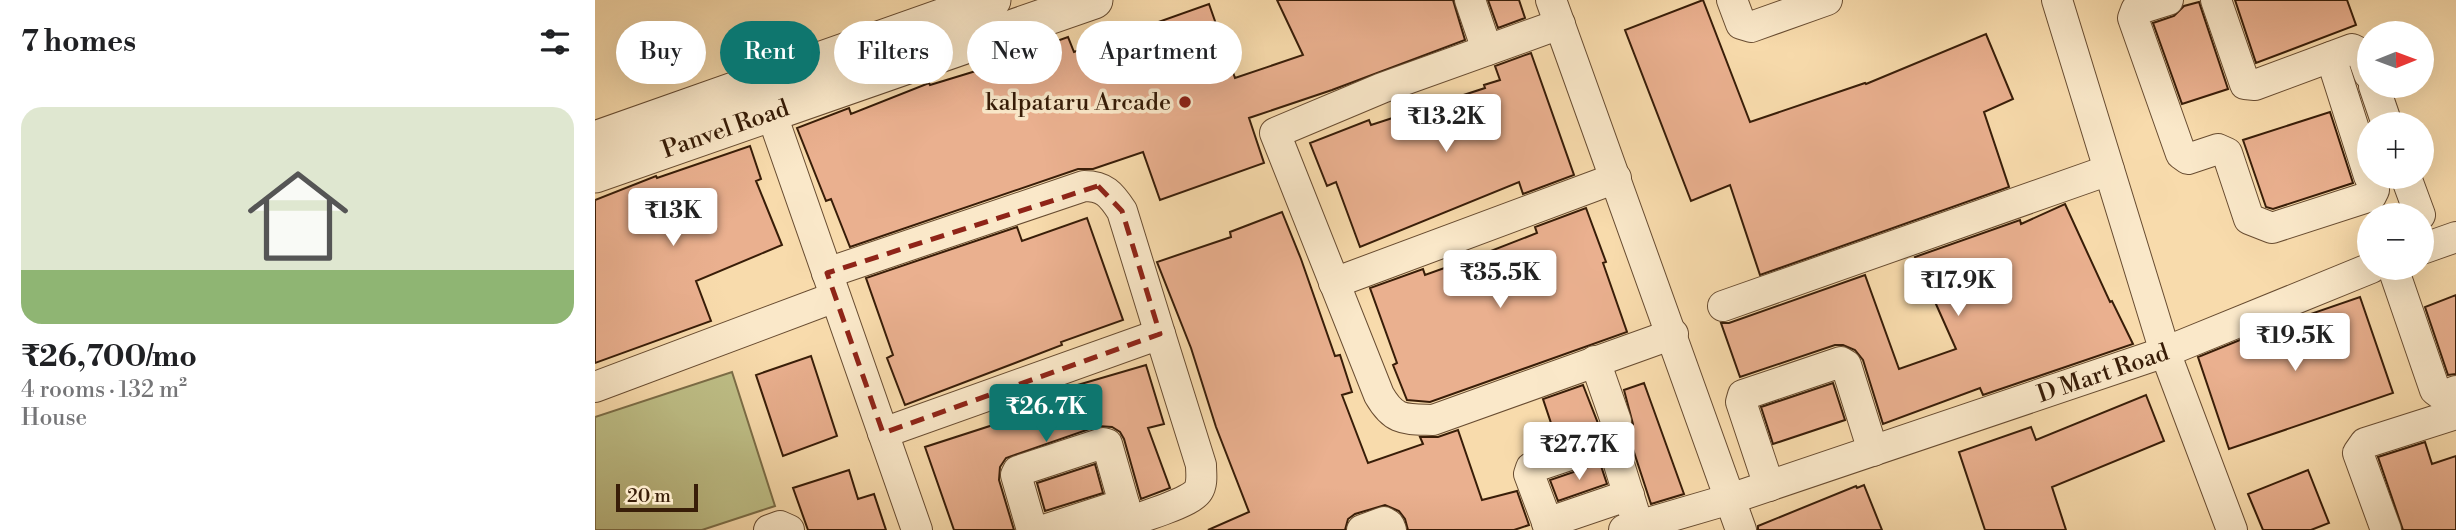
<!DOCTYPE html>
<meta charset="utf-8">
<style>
body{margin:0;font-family:"Libre Bodoni",serif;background:#f2f2f2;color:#202124;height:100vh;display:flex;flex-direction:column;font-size:26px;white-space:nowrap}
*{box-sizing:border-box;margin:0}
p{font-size:23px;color:#757577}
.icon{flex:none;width:38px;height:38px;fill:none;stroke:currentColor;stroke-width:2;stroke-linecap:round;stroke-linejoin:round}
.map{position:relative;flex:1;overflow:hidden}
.panel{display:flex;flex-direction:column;background:#fff;width:595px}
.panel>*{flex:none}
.guide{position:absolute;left:21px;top:21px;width:665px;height:63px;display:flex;gap:14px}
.needle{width:46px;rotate:89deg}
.buttons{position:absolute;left:1762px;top:21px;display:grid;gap:14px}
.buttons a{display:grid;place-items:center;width:77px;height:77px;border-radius:50%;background:#fff;box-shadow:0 7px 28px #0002;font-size:35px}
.scale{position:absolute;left:21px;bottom:18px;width:82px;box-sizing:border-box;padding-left:7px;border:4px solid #381d08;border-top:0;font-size:19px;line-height:24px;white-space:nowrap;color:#381d08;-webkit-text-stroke:5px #fae8c9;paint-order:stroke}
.price{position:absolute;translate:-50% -60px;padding:0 16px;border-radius:7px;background:#fff;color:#222;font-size:23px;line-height:46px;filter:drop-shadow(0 2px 4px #0008)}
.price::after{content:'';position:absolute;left:50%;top:42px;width:21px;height:16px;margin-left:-10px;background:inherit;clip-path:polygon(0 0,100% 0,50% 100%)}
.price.on{background:#0f766e;color:#fff}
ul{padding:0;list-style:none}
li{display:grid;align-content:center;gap:14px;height:371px;padding:0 21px}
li+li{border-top:2px solid #e0e0e0}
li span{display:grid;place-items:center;height:217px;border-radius:21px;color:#555}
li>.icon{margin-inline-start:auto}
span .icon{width:126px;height:126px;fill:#fffc;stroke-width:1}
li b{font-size:30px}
h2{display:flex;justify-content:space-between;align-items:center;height:84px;padding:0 21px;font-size:30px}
.tag{padding:0 24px;border-radius:32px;background:#fff;box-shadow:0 7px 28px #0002;font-size:24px;line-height:63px}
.tag.on{background:#0f766e;color:#fff}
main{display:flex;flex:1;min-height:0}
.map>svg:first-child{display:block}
.green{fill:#bfc088;stroke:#7c6e48;stroke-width:2}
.building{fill:#eab08f;stroke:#381d08;stroke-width:2}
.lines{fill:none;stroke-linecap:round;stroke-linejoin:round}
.minor-casing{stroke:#684c31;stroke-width:32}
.tertiary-casing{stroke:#684c31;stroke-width:39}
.minor{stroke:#fae8c9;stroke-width:30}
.tertiary{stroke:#fae8c9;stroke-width:37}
.marked{fill:none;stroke:#8f2418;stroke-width:5;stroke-dasharray:14 9;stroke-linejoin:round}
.poi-dot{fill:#8f2418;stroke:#fae8c9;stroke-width:2.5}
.labels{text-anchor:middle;stroke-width:7;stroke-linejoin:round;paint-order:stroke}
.poi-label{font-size:24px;fill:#381d08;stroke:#fae8c9;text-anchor:end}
.street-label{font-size:24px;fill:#381d08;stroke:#fae8c9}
</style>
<main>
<section class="panel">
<h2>7 homes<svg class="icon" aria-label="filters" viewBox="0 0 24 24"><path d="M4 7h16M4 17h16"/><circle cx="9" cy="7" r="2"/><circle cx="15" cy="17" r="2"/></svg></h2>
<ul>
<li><span style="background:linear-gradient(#dfe7d0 75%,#8fb573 0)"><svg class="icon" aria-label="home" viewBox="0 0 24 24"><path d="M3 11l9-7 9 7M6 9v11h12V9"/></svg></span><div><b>₹26,700/mo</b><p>4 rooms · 132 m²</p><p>House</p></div></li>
</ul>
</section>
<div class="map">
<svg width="1861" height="530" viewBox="0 0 1861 530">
<rect width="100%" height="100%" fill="#f8dbac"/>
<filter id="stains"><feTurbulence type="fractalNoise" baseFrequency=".00286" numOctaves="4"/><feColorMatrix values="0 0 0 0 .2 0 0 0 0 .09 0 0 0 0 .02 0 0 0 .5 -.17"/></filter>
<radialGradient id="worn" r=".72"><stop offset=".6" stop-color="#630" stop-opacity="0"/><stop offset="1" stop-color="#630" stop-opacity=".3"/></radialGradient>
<path class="green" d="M137,372L180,506L107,530H0V417Z"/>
<path class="building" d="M682,0H858L870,40L737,90L654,118L669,163L565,200L548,152L498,169H483L255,247L236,199L231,201L202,128L254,108L256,114L334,83L335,85L394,67L396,71L445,55L442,48L473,37L479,52L614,4L640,78L708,55Z
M893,0H924L930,18L903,28Z
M1108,0L1155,122L1270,83L1271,84L1391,34L1418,99L1389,112L1414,187L1165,275L1135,185L1096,201L1030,30Z
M1640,0H1752L1761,25L1661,63Z
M1604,2L1633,89L1587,104L1558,23L1579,16L1589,6Z
M936,53L979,175L928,194L924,182L765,247L741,182L732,186L715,143L774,120L776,125L890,88L889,85L905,80L900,66Z
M1735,112L1758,183L1678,209L1671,207L1648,140Z
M155,146L166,179L161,181L187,245L101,281L116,321L0,363V200L61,176L62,178Z
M1470,204L1515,302L1517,301L1538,344L1388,395L1385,388L1288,424L1268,360L1260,350L1248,345H1240L1145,377L1126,323H1134L1270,275L1304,369L1361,349L1320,257L1425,220L1426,224Z
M991,208L1011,262L1008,263L1032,332L835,402L812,400L798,365L802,363L775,288L828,269L830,275L883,256L942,233L940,227Z
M687,212L706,259L740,356L745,355L757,392L747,395L773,463L828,444L825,437H843L863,430L887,500L922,491L934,525L919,530H813L810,519L804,511L790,505L760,514L753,519L750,530H613L654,512L621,427L596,348L562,262L636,237L635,232Z
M492,218L528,320L466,342L467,345L310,405L292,358L298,355L271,278L422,227L427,241Z
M1861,295V374L1853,375L1830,307Z
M1765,297L1798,393L1634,449L1603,357L1672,329Z
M216,356L242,436L188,456L161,375Z
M551,365L569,424L553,428L575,488L546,499L529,439L525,432L517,427L503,426L411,458L405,467L404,480L419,530H359L330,447L401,424L398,412L438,398Z
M1049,383L1089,494L1056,504L1035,440L1031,435L1038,424L1029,390Z
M1238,383L1250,420L1178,444L1166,407Z
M988,385L1004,426L962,441L948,399Z
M1551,395L1569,441L1457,487L1471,530H1390L1364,452L1436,427L1441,440Z
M1830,442L1837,464L1861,456V530H1808L1783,457Z
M1005,463L1012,484L963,501L955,480Z
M500,464L508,493L450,511L442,483Z
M254,470L263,499L279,494L291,530H213L198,488Z
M1713,470L1734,523L1716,530H1668L1653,494Z
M1269,485L1287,530H1163V526L1261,486L1262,488Z"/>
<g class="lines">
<defs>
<g id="minor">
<path d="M875,0L892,50"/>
<path d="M956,0L1146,530"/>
<path d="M1137,0L1146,24L1156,27L1232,0"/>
<path d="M1462,0L1570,352L1637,530"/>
<path d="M1573,0L1541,10L1538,18L1586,154L1593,159L1623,149L1632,153L1654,219L1677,228L1776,196L1779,190L1775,177"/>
<path d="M1621,0L1650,84L1660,85L1757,49L1767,54L1774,74"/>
<path d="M965,24L787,88L680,133L784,395C799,421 809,419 838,420L1078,334"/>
<path d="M1736,57L1774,176"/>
<path d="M1779,86L1792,124"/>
<path d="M169,92L322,530"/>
<path d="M1811,177L1825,215"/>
<path d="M1827,249L1861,237"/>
<path d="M1798,268L1840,390L1848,396L1861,391"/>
<path d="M232,273L489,186C509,186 516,194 527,211L565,334"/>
<path d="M739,283L1021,178"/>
<path d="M1128,306L1514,170"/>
<path d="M1000,361L1021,421"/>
<path d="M0,387L240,297"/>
<path d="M288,433L565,334L606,465C606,474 608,483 603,491C596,504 524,524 507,530"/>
<path d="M1174,486L1146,402L1148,395L1246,362L1251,365L1278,451"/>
<path d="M952,523L1034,495"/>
<path d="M174,530L185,526L194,530"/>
<path d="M437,530L421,475L423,471L508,443L512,444L534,521"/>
<path d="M449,530L529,504"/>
<path d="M767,530L789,522L794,525L796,530"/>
<path d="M955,530L934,474L936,468L1013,442L1018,445L1043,525"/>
<path id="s1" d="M1029,530L1135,499L1570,352L1776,268"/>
<path d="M1791,530L1763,453L1770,443L1861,414"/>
</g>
<g id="tertiary">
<path d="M0,140L397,0"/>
<path id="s2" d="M0,174L499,0"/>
</g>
</defs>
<use href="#minor" class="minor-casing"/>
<use href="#tertiary" class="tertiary-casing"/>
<use href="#minor" class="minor"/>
<use href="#tertiary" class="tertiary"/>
</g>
<path class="marked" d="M503,186L527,211L565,334L288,433L232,273Z"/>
<circle class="poi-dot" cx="590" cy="102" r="7"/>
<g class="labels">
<g class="poi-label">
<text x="576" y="110">kalpataru Arcade</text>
</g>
<g class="street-label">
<text dy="8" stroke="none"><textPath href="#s2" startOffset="138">Panvel Road</textPath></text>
<text dy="8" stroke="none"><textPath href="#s1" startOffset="504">D Mart Road</textPath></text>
</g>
</g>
<rect width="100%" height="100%" filter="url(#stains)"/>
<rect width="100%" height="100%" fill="url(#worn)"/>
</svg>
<div class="buttons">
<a><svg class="needle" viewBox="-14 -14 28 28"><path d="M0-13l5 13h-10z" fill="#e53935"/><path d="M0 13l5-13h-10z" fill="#757577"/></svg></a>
<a>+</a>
<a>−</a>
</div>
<div class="scale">20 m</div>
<b class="price" style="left:851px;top:154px">₹13.2K</b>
<b class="price" style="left:78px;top:248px">₹13K</b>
<b class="price" style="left:905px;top:310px">₹35.5K</b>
<b class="price" style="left:1363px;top:318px">₹17.9K</b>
<b class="price" style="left:1700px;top:373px">₹19.5K</b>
<b class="price on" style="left:451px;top:444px">₹26.7K</b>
<b class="price" style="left:984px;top:482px">₹27.7K</b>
<div class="guide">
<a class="tag">Buy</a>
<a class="tag on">Rent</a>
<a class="tag">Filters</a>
<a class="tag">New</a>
<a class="tag">Apartment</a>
</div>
</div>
</main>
